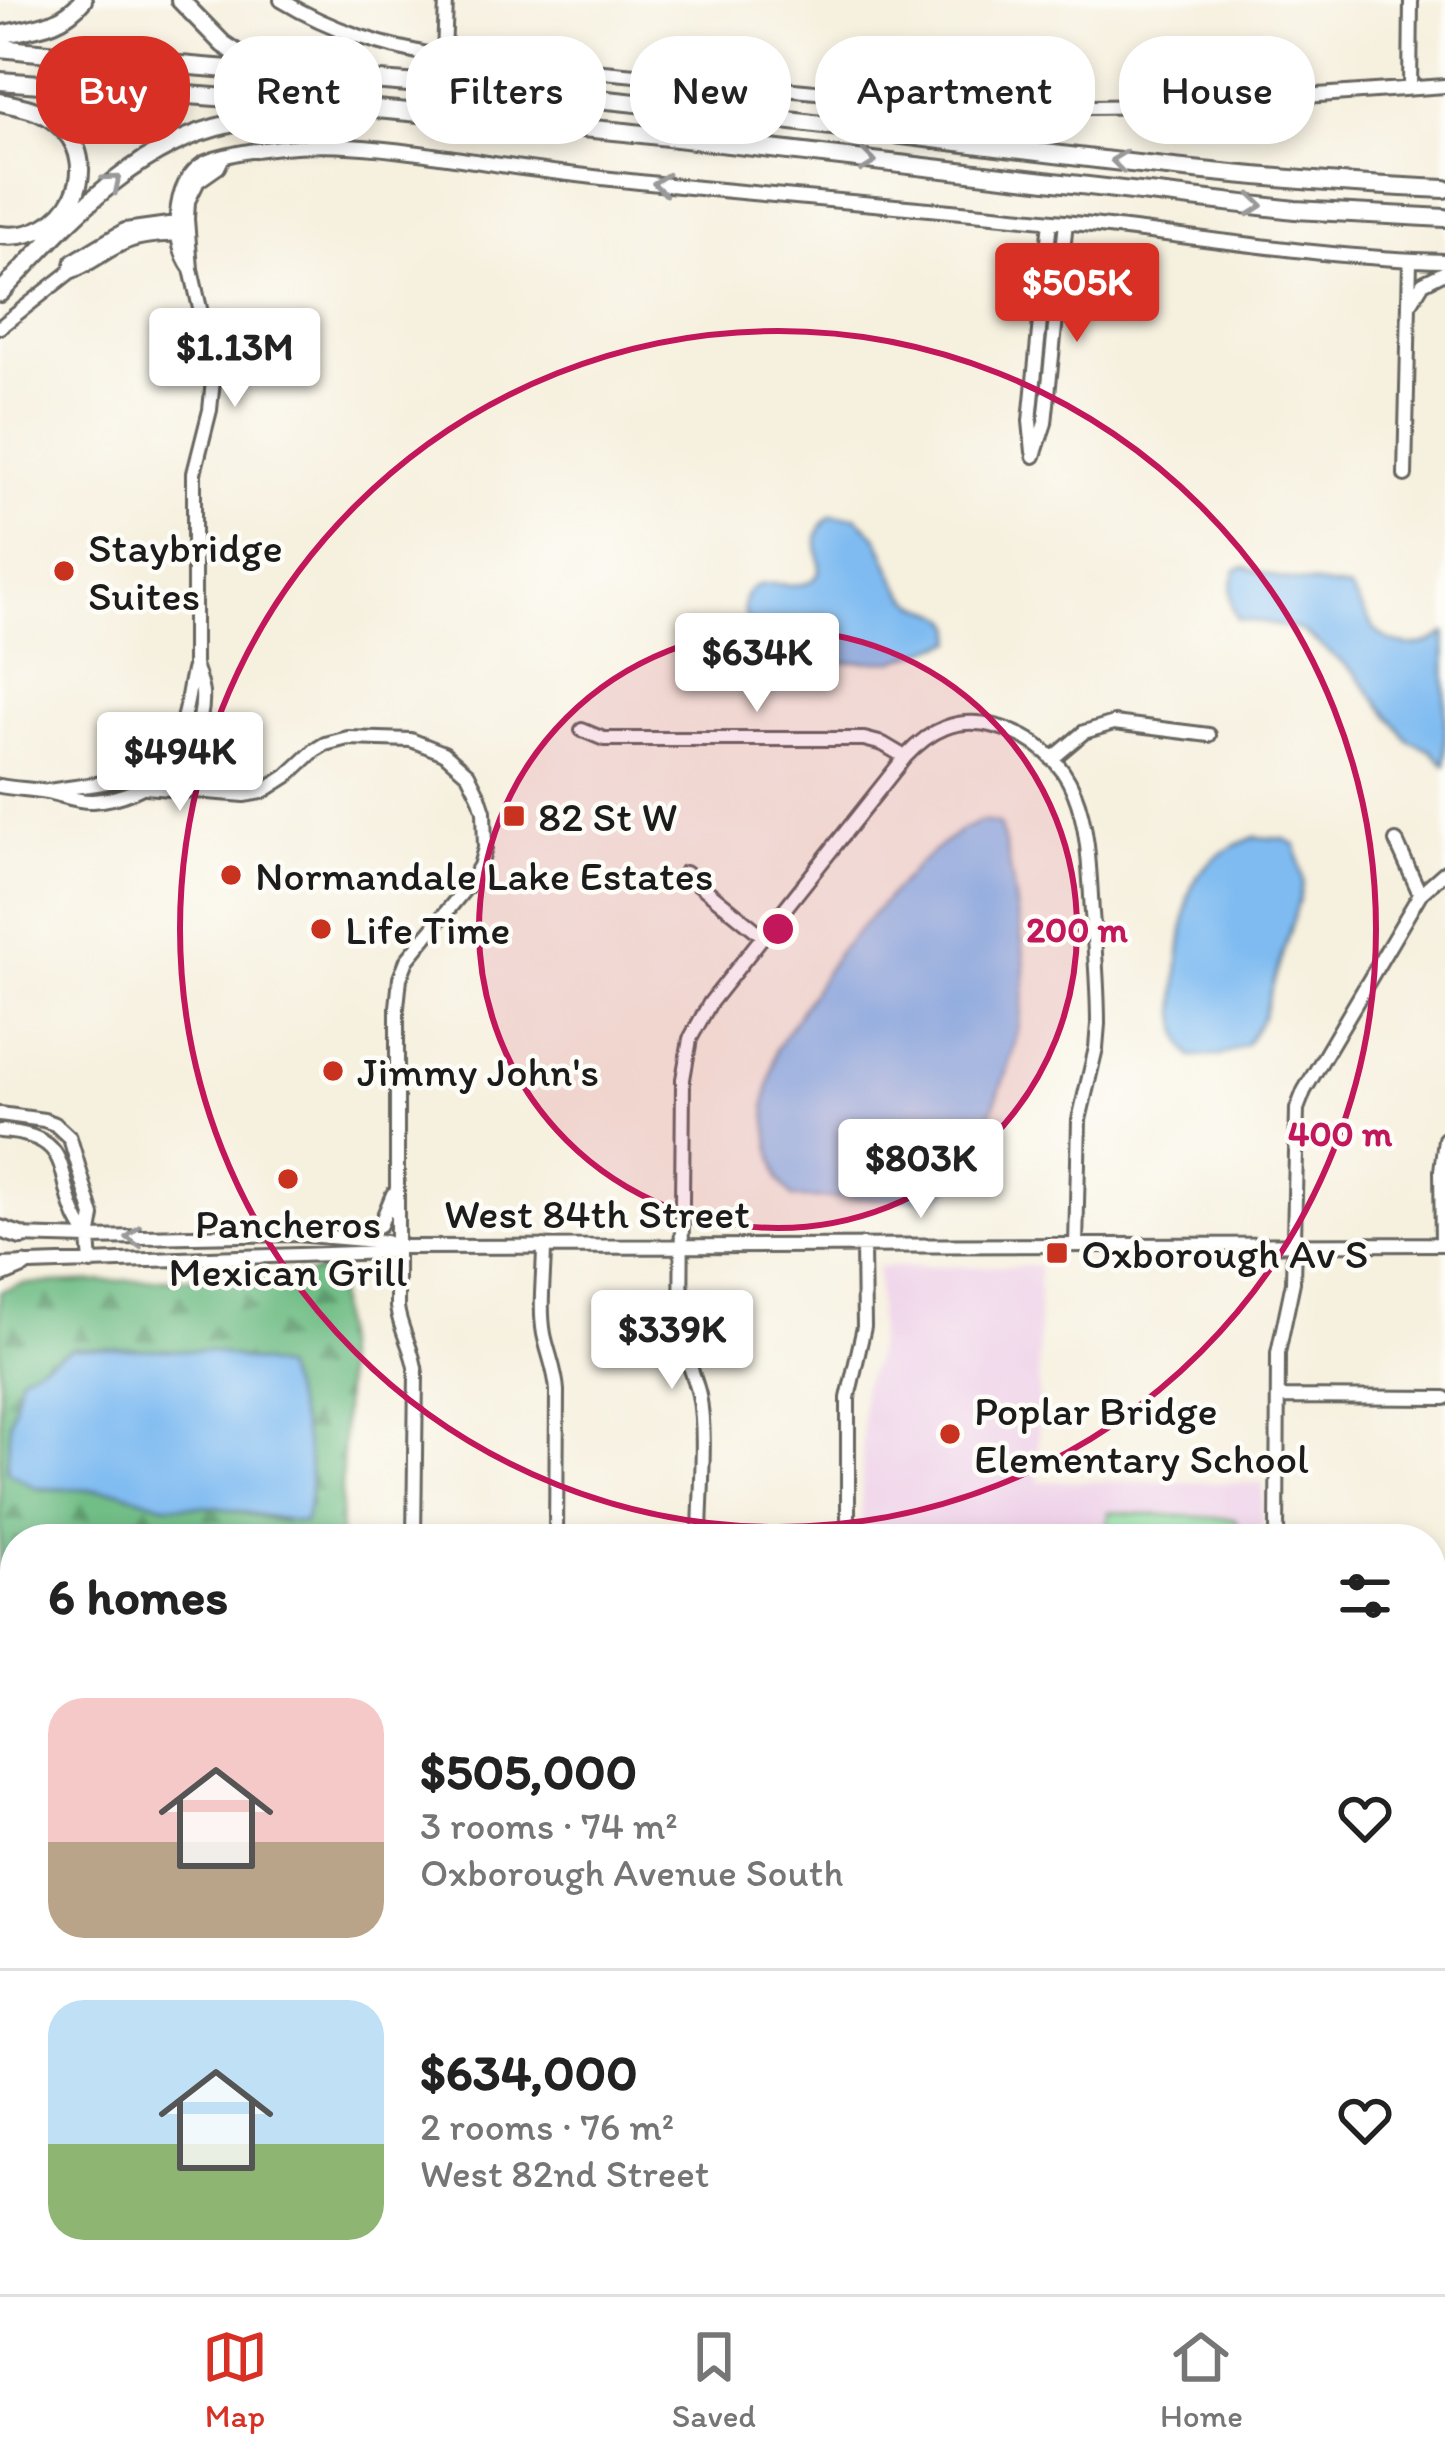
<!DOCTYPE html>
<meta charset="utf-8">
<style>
body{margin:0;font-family:Itim,sans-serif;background:#f6f6f6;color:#222;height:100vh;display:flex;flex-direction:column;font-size:45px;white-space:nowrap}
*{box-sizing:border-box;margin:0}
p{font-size:39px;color:#767676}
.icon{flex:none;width:66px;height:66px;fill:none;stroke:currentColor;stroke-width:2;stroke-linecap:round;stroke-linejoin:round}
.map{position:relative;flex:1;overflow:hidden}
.panel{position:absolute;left:0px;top:1524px;width:1446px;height:771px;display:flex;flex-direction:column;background:#fff;border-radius:48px 48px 0 0;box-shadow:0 6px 18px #0003}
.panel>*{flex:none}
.banner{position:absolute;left:36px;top:36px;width:1374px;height:108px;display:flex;gap:24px}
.price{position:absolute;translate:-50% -102px;padding:0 27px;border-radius:12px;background:#fff;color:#222;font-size:39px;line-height:78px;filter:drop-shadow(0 3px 6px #0008)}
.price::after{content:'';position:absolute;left:50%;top:72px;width:36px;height:27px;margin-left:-18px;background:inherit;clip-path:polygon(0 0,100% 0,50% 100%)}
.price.selected{background:#d93025;color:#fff}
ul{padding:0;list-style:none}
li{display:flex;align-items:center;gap:36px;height:300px;padding:0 48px}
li+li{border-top:3px solid #e0e0e0}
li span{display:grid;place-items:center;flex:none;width:336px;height:240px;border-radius:36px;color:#555}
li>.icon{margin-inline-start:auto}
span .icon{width:144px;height:144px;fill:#fffc;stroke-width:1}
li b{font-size:51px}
h2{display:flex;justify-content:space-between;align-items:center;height:144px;padding:0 48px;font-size:51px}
.pill{padding:0 42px;border-radius:48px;background:#fff;box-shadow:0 6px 18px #0003;font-size:42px;line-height:108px}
.pill.selected{background:#d93025;color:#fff}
.dock{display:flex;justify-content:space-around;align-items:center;height:168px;border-top:3px solid #e0e0e0;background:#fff;font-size:33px;color:#767676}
.dock a{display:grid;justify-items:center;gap:6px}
.dock .selected{color:#d93025}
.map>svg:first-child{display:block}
.built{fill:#eed0e8}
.forest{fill:url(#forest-firs);stroke:#476d52;stroke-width:3;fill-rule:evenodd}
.wetland{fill:url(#wetland-marsh);stroke:#547e5e;stroke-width:3}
.park{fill:#8de0a1;stroke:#547e5e;stroke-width:3}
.water{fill:#7fbbf1;stroke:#4e6c86;stroke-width:3}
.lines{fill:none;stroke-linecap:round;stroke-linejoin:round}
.stream{stroke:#7fbbf1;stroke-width:3}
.minor-casing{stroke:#686660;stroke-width:18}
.major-casing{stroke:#686660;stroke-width:21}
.highway-casing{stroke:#686660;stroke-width:22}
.minor{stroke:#fff;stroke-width:12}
.major{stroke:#fff;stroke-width:15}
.highway{stroke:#fff;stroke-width:16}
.oneway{stroke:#999}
.ring{fill:none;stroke:#c2185b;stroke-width:6}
.poi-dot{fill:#c8321e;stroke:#fdfcf7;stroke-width:4.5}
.labels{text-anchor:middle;stroke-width:9;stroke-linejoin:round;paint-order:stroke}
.poi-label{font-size:42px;fill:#1c1c1c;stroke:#fdfcf7;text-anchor:start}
.street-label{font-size:42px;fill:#1c1c1c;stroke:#fdfcf7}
.centre{fill:#c2185b;stroke:#fdfcf7;stroke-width:6}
.ring-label{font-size:36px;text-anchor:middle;font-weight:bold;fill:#c2185b;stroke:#fdfcf7;stroke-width:9;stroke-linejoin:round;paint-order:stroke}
</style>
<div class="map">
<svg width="1445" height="2294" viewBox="0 0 1445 2294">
<defs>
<pattern id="forest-firs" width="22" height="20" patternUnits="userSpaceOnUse" patternTransform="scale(3)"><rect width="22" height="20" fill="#72be87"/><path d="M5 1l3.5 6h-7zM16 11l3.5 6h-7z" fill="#5d9a6e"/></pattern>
<pattern id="wetland-marsh" width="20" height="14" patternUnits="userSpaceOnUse" patternTransform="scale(3)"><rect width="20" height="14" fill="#8de0a1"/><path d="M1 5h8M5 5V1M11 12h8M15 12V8" fill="none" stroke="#79c08a"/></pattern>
</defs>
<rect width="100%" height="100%" fill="#fdfcf7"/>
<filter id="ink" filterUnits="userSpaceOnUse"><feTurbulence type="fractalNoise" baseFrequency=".00833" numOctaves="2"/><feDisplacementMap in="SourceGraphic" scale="24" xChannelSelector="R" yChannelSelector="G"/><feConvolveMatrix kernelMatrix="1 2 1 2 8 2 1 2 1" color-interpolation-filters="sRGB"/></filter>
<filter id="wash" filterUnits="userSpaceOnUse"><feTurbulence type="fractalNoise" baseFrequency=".004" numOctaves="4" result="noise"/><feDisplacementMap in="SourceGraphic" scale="48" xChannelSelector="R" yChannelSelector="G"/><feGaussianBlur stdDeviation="2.7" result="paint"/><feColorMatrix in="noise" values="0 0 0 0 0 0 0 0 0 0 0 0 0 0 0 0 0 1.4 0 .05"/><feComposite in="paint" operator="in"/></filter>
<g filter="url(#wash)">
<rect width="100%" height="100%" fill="#f6f0de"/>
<path class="built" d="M1039,1266L1038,1481L1263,1483L1262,1539H861L863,1387L874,1361L878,1331V1267Z"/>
<path class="forest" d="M335,1266L344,1385L340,1539H15V1690L0,1708V1291L23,1284L309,1274ZM72,1348L210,1351L282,1368C298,1414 311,1456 310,1506L285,1522L216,1507L164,1505L119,1491L36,1488Z
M15,1862V1957L0,1977V1865Z
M451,2280H972L1070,2291L1073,2294H700L690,2285L647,2294H472Z"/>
<path class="wetland" d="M15,1691V1862L0,1864V1708Z
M15,1957V2280H451L472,2294H0V1977Z"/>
<path class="park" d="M1109,1512L1234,1519L1240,1527V1539H1107Z"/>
<path class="water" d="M831,516L856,517C863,523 872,530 877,538C889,558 892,582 910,599C929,616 961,607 954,641L895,661L814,663C798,660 786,650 772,641C760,633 743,623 744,606C747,565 800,598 816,577C829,561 802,539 831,516Z
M1245,567L1282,579L1350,589C1359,602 1366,618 1376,630C1394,650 1426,650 1445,633V765L1431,751L1408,740L1355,673L1305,633L1297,629L1238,619C1228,604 1230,586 1236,570Z
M982,821L999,824C1008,851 1012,877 1016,906C1019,927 1025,949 1025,971C1026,1025 999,1103 973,1149C963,1167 954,1191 933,1199L793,1198L779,1180L770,1145L765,1105L776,1049L837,954L918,864L961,830Z
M1255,837L1284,839L1296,845L1303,882L1299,900L1263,1017L1246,1044L1220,1056L1192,1057C1163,1023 1183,940 1188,897C1199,863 1224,849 1255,837Z
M72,1348L210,1351L282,1368C300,1418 321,1471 304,1523L216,1507L164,1505L119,1491L36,1488L7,1471L10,1423L21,1375Z"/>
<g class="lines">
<path class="stream" d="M0,1766L15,1774
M257,2280L261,2294"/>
</g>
</g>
<g filter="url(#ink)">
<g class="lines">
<defs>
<path id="minor" d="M281,0C332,31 385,47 444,57L890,99L1089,107L1164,106L1445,86
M444,57L446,0
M1410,88L1411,0
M191,269C168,239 171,171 214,159C303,134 385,148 475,161C517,168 559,173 602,178C756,195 910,206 1064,222C1191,235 1317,258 1445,261
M70,272L73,261L125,230L183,222
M1412,301L1423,283L1445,272
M0,327L70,272C92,265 109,247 132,240C147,235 165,235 181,234
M1033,452L1030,421L1050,221
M1034,456L1045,423L1066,222
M1405,475L1410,260
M582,730L604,739H864L883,744L905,757
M172,756L185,772L210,790
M1052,759L1084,732L1114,723L1209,735
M177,761L192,763L228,792
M0,786C16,789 31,789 47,792C63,795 76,802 93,801C147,798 206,753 202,693C201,684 197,674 194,665V473L210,410L214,370L191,269L187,219L188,201L198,181L218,167L222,159
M146,787L245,795L262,792L287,776L315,750L325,744L348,738L411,740L444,753L468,774L479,796L484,811L485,848L480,866L469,884L407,960L400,978L397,1007V1307C400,1331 414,1350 416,1374L414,1539
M48,791C102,781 161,787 182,722C188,704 189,685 194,667
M1396,841L1420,894L1445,872
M685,873L763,936
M0,1114L44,1120L55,1124L70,1138L93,1216L89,1238L91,1263
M0,1131C86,1136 48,1186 89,1238
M16,1236L89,1238L296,1234L386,1242L396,1246
M359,1236L380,1225L393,1194
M1442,1244L1441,1171L1445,1139
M544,1246C544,1275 539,1306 544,1334C548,1354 556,1371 557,1391L556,1539
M0,1265L386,1252L398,1247L1445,1244
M1278,1397L1445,1398
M700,1539C700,1498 707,1434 699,1395C694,1373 683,1354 681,1331L683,1079L690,1039L710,1003L905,757C930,730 957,716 995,726C1089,752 1087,834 1092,913C1095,950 1098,987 1098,1024L1096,1048L1079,1120L1076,1245
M848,1539V1398L864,1327L863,1245
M1277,1539L1278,1353L1293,1282L1297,1109L1304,1091L1420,894
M1431,1828L1445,1816
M1431,1910L1445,1921
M1431,2111L1445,2123
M1116,2280L1149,2294
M1374,2280L1382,2294
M1256,2294L1266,2280"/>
<path id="major" d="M0,1275L24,1265"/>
<path id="highway" d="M180,0L223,44L261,69
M0,35C33,27 60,28 83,0
M0,48C199,70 398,80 597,99C880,127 1161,177 1445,189
M0,81L376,109L625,132L1295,210L1445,218
M0,102C19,106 38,109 54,121C110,162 68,244 0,235
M0,293C65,225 133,144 230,124C271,115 311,121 351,113
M0,1229L21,1236"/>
</defs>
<use href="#minor" class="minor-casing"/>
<use href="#major" class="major-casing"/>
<use href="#highway" class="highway-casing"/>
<use href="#minor" class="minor"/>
<use href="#major" class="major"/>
<use href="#highway" class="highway"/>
</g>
<defs><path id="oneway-chevron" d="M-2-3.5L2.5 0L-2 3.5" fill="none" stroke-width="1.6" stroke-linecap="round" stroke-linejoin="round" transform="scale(3)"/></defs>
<g class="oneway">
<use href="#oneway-chevron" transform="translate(868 161) rotate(7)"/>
<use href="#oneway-chevron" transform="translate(1119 161) rotate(-173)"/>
<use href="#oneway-chevron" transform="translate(113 182) rotate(-40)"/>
<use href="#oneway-chevron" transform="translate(661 184) rotate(-174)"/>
<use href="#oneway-chevron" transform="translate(1255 205) rotate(6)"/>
<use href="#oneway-chevron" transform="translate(134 1237) rotate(178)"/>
</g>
</g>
<circle cx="778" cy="929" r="299" fill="#c2185b" fill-opacity=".12"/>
<g class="ring">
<circle cx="778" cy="929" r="299"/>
<circle cx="778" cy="929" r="598"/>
</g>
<g class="poi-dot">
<circle cx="64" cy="571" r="12"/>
<rect x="502" y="804" width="24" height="24" rx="6"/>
<circle cx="231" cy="875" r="12"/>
<circle cx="321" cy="929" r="12"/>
<circle cx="333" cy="1071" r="12"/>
<circle cx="288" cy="1179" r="12"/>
<rect x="1045" y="1241" width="24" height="24" rx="6"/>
<circle cx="950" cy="1434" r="12"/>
</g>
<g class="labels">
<g class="poi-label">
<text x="88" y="562">Staybridge<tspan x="88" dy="48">Suites</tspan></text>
<text x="538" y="831">82 St W</text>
<text x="255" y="890">Normandale Lake Estates</text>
<text x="345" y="944">Life Time</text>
<text x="357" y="1086">Jimmy John's</text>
<text x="288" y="1238" text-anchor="middle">Pancheros<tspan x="288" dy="48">Mexican Grill</tspan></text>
<text x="1081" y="1268">Oxborough Av S</text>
<text x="974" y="1425">Poplar Bridge<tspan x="974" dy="48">Elementary School</tspan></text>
</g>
<g class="street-label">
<text x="597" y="1228">West 84th Street</text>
</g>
</g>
<circle cx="778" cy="929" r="18" class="centre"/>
<g class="ring-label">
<text x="1077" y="942">200 m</text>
<text x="1340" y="1146">400 m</text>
</g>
</svg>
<b class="price selected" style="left:1077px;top:345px">$505K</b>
<b class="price" style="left:235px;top:410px">$1.13M</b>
<b class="price" style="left:757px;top:715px">$634K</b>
<b class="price" style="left:180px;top:814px">$494K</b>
<b class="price" style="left:921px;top:1221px">$803K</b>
<b class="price" style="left:672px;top:1392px">$339K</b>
<div class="banner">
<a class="pill selected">Buy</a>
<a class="pill">Rent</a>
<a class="pill">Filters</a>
<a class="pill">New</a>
<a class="pill">Apartment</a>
<a class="pill">House</a>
</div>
<section class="panel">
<h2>6 homes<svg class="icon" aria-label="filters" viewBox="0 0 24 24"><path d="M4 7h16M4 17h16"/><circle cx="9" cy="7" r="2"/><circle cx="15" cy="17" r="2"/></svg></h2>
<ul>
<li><span style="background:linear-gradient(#f6c9c9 60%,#b9a48a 0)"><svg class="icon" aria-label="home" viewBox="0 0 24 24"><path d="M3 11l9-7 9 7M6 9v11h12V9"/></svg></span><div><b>$505,000</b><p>3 rooms · 74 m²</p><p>Oxborough Avenue South</p></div><svg class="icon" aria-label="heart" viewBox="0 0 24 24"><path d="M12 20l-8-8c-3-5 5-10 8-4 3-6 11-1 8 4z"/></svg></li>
<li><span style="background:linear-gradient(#bfe0f5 60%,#8fb573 0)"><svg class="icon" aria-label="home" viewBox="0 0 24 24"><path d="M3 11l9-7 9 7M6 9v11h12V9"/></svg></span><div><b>$634,000</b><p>2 rooms · 76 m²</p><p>West 82nd Street</p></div><svg class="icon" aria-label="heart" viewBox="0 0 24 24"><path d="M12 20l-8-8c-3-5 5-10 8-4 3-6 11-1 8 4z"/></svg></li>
</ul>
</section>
</div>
<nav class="dock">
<a class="selected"><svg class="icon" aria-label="map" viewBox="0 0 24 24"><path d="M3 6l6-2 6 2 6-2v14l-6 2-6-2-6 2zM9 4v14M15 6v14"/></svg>Map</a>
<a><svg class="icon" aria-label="saved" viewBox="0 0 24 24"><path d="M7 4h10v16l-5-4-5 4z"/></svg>Saved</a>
<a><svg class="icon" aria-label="home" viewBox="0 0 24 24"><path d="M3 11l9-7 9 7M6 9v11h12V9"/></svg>Home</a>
</nav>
